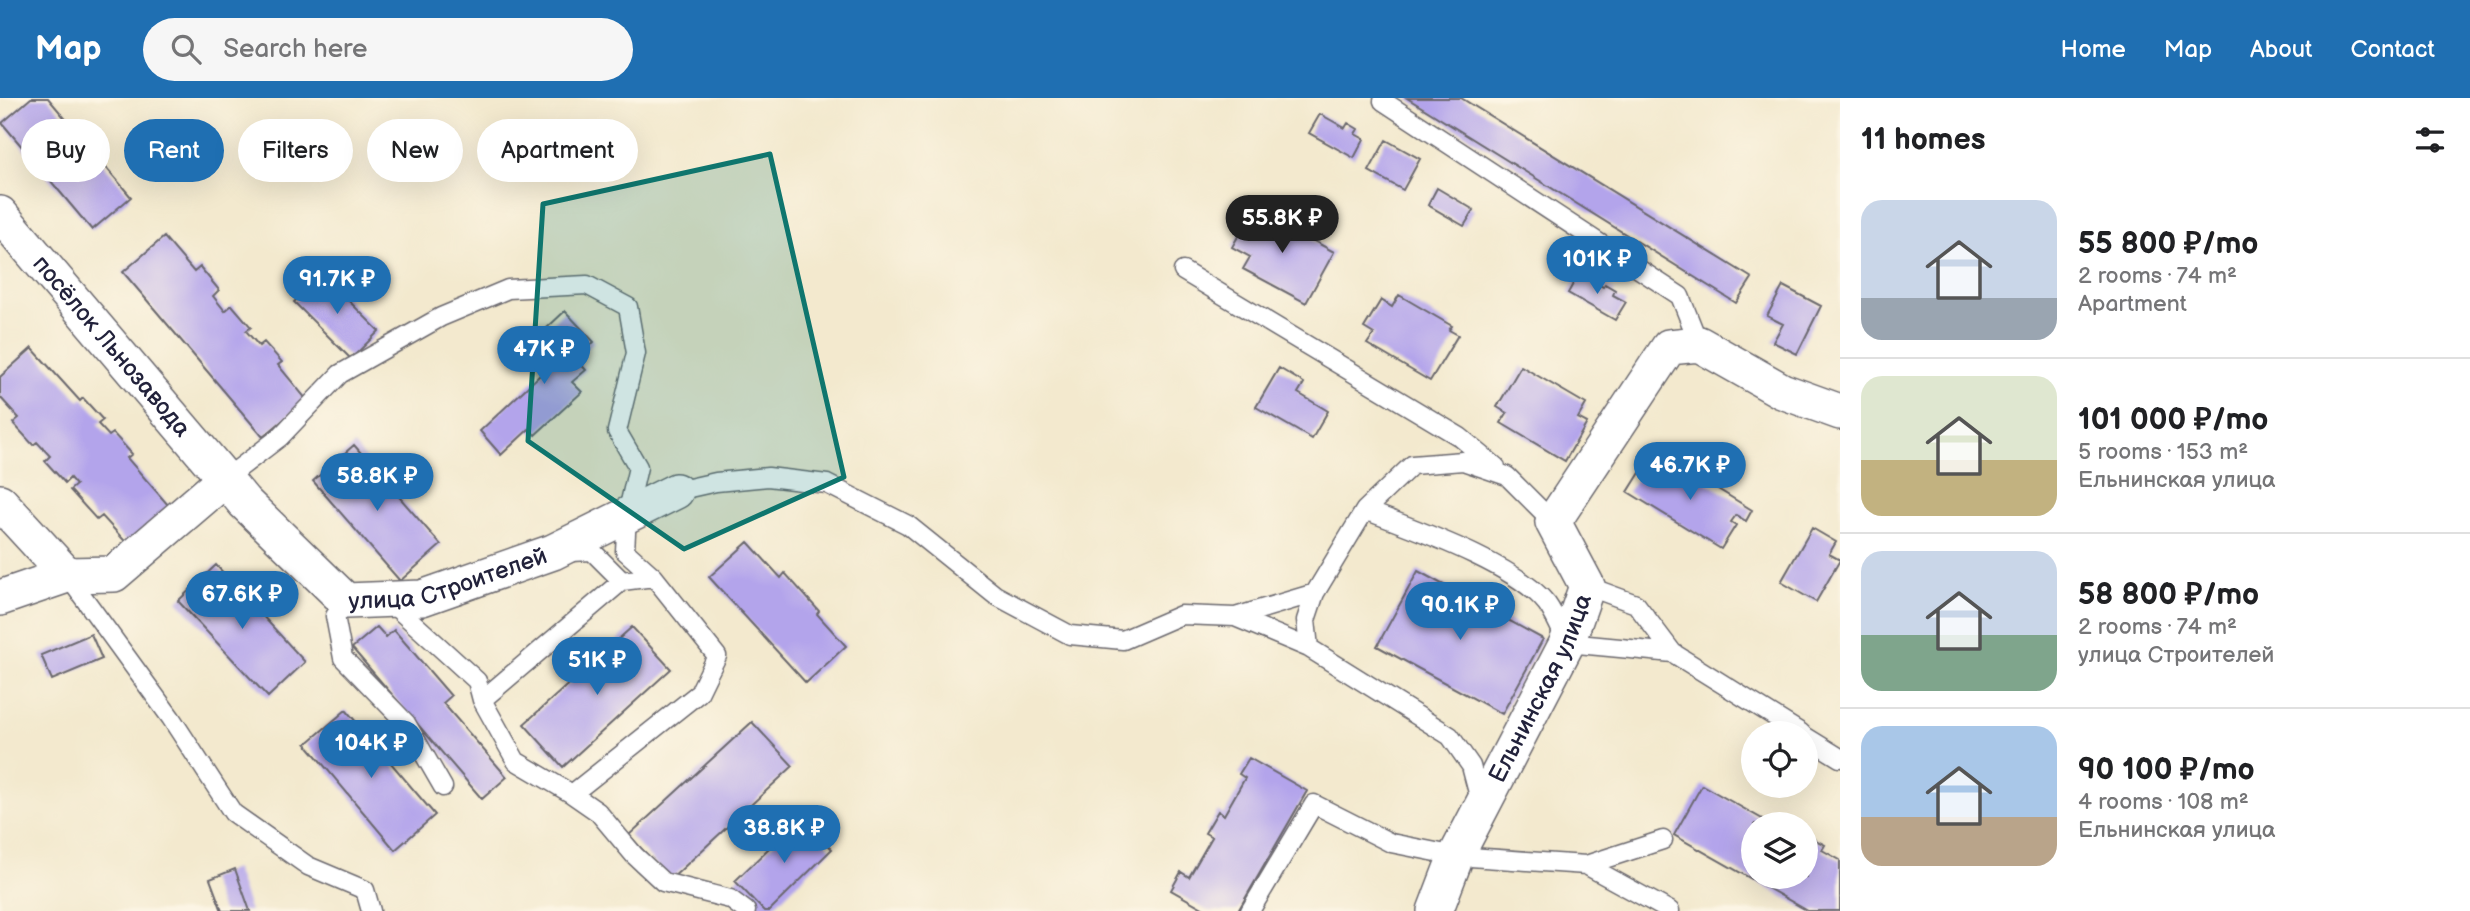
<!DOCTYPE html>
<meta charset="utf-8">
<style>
body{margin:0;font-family:"Balsamiq Sans",sans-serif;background:#f6f6f6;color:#202124;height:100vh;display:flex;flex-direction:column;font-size:26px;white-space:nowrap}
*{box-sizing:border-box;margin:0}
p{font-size:23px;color:#757577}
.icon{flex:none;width:38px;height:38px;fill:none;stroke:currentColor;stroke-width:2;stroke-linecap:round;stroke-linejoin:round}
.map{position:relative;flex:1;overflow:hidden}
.panel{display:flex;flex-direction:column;background:#fff;width:630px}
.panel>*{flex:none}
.guide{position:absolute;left:21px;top:21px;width:665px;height:63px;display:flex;gap:14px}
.controls{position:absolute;left:1741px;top:623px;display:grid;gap:14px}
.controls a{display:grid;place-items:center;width:77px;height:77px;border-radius:50%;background:#fff;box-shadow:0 7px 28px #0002;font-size:35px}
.price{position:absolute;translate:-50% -60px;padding:0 16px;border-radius:24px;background:#1f6fb2;color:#fff;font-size:23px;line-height:46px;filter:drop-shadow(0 2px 4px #0008)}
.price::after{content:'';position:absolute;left:50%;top:42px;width:21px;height:16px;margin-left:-10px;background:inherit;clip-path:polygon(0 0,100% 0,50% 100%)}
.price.on{background:#222;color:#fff}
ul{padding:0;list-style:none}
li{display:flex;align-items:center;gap:21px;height:175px;padding:0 21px}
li+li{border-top:2px solid #e0e0e0}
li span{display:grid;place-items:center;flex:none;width:196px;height:140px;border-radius:21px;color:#555}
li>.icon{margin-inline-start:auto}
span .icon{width:84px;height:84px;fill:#fffc;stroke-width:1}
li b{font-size:30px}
h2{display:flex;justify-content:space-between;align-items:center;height:84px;padding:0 21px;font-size:30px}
.pill{padding:0 24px;border-radius:32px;background:#fff;box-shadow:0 7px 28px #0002;font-size:24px;line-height:63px}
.pill.on{background:#1f6fb2;color:#fff}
header{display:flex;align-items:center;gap:42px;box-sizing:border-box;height:98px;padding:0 35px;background:#1f6fb2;color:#fff}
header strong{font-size:33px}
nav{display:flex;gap:38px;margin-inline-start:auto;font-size:24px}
.search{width:490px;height:63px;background:#f6f6f6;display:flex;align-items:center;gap:18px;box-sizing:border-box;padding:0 24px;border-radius:38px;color:#757577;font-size:26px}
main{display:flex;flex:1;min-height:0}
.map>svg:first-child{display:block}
.building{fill:#b3a4eb}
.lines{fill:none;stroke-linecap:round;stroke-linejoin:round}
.service-casing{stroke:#6b686e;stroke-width:21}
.minor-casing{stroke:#6b686e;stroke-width:38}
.service{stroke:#fff;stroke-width:18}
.minor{stroke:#fff;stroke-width:35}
.marked{fill:#0f766e;fill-opacity:0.2;stroke:#0f766e;stroke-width:5;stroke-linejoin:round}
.labels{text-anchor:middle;stroke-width:7;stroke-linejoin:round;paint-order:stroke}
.street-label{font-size:24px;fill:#22223b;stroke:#fcf5e5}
</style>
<header>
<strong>Map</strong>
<div class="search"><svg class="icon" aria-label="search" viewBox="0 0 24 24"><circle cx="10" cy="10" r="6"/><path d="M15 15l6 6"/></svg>Search here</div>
<nav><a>Home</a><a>Map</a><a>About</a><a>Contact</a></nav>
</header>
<main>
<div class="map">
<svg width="1840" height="813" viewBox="0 0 1840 813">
<rect width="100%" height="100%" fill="#fcf5e5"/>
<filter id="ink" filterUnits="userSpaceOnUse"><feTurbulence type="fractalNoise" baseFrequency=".0143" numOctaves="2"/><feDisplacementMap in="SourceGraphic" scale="14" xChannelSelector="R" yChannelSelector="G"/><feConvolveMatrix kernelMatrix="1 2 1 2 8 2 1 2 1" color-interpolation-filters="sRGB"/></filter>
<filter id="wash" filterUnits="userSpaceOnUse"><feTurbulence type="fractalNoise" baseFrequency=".00686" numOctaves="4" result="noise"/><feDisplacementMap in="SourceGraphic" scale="28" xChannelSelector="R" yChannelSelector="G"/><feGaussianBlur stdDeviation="1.57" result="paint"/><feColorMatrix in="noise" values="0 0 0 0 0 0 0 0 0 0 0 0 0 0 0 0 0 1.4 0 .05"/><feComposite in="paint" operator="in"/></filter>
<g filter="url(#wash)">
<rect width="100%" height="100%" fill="#f3e9ce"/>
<g id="blocks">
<path class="building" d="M31,0H48L131,99L92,132L2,25Z
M1407,0H1461L1752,180L1736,205Z
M1320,16L1345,30L1348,25L1358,31L1355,36L1364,41L1354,60L1309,35Z
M1386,42L1420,61L1403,92L1369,73Z
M1437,90L1474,112L1464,128L1428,107Z
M1254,110L1334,154L1306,205L1243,171L1250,159L1232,149Z
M164,139L194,174L200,169L219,192L213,198L225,213L232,207L251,229L246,233L259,248L264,244L282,264L278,267L307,302L263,339L123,174Z
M1579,175L1603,189L1605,186L1615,192L1613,197L1626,204L1615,222L1568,195Z
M322,176L379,233L351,261L294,204Z
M1783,188L1821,208L1797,256L1773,244L1783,226L1767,218Z
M1399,197L1452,228L1449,232L1458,237L1430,283L1367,246L1374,236L1364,230L1381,202L1392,209Z
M565,213L594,244L576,261L586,272L572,284L582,294L535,337L529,331L501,357L480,333L553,265L533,243Z
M32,250L80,303L83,300L103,322L98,326L109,338L113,335L132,356L127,360L175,415L133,452L102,418L97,422L70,392L76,387L70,380L65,385L45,363L50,358L37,344L33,347L13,325L19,320L0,299V279Z
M1521,268L1586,306L1578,320L1587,325L1565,363L1501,325L1507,315L1497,309Z
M1279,270L1304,285L1298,295L1328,313L1312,341L1256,309Z
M354,347L441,447L400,483L313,383Z
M1648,362L1671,376L1677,366L1752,412L1746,423L1736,417L1731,424L1736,427L1721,451L1628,394Z
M1812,430L1836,444L1829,456L1840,462L1816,504L1781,484Z
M748,444L781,480L785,475L819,513L817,516L846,548L806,585L709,479Z
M216,467L305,564L268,599L178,503Z
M1418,473L1543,541L1502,616L1377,548Z
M377,529L386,539L394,532L451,598L443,605L507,679L482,701L352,550Z
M632,529L671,571L563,669L524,626Z
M91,536L102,561L52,582L41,557Z
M346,612L435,717L395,752L306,646Z
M752,624L793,668L670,782L629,737Z
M1249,660L1307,693L1238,813H1208L1171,792L1181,774L1189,779L1212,739L1205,735L1218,713L1224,717L1245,680L1239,676Z
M1702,687L1771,726H1754V779H1806V737L1825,747L1822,752L1840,762V813H1808L1674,737Z
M801,719L832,751L769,813H764L735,783Z
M235,771L250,813H222L210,781Z"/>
</g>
</g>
<g filter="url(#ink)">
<use href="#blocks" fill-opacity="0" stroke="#6b686e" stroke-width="2"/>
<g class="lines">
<defs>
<path id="service" d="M1383,3L1680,198L1699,246
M1183,173L1460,339L1496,369
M225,381L280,339L340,276L441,219L508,191L587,187L628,209L636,255L617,333L638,369L627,417L625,453L654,479L717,558L699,595L572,696L516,663L482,602L622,483L654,479
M676,393L716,384L768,379L827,386L908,427L995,497L1070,537L1123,542L1181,517L1235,519L1315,495L1365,412L1412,367L1463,363L1507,378L1553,424
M1365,412C1414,431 1516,466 1547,506C1555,517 1561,532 1567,545L1673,555
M571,454L592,453L622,483
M67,477L171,620L233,715L308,768L365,792L371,813
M1587,488L1636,506L1673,555L1801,635
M388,502L477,583L482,602
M346,503L335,518L343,560L406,625L443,689
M1235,519L1309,550L1450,638L1471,668L1481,706
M1309,550L1306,522L1315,495
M1806,639L1840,660
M572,696L598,714L634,757L663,784L730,801L746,813
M1586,767L1663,742
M1250,813L1314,706L1391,745L1456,758L1586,767L1670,813"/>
<g id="minor">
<path id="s1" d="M0,116L225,381"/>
<path d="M0,404L67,477"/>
<path id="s2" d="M0,500L67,477L114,476L225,381L244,404L346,503L422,500L553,454L676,393"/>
<path id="s3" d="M1435,813L1456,758L1567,545L1587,488L1553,424L1669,249L1699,246L1782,293L1840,314"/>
</g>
</defs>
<use href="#service" class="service-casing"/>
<use href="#minor" class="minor-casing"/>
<use href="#service" class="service"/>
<use href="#minor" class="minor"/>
</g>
</g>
<path class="marked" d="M770,56L844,379L684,451L528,343L543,106Z"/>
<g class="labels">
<g class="street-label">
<text dy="8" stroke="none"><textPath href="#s1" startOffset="173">посёлок Льнозавода</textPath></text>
<text dy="8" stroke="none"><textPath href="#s2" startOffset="541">улица Строителей</textPath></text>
<text dy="8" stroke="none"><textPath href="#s3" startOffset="247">Ельнинская улица</textPath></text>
</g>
</g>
</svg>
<div class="controls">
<a><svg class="icon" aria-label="locate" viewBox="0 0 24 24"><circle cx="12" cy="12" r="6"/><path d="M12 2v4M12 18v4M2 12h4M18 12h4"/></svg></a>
<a><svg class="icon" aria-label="layers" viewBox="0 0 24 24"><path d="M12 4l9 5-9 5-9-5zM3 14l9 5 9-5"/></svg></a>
</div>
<b class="price on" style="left:1282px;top:157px">55.8K ₽</b>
<b class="price" style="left:1597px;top:198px">101K ₽</b>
<b class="price" style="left:337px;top:218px">91.7K ₽</b>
<b class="price" style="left:544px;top:288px">47K ₽</b>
<b class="price" style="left:1690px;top:404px">46.7K ₽</b>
<b class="price" style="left:377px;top:415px">58.8K ₽</b>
<b class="price" style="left:242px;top:533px">67.6K ₽</b>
<b class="price" style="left:1460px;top:544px">90.1K ₽</b>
<b class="price" style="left:597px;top:599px">51K ₽</b>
<b class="price" style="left:371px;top:682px">104K ₽</b>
<b class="price" style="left:784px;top:767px">38.8K ₽</b>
<div class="guide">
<a class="pill">Buy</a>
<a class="pill on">Rent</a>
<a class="pill">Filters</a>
<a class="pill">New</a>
<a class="pill">Apartment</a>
</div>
</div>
<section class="panel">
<h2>11 homes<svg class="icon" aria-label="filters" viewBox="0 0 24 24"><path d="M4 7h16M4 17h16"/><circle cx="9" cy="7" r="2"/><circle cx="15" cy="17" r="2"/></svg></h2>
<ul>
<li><span style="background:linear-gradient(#c9d6e8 70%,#9aa5b1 0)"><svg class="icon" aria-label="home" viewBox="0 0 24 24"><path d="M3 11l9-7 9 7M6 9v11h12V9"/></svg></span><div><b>55 800 ₽/mo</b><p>2 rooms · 74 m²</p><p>Apartment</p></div></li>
<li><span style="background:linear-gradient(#dfe7d0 60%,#c2b280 0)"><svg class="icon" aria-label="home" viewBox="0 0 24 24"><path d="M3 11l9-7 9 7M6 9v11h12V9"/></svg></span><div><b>101 000 ₽/mo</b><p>5 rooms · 153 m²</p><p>Ельнинская улица</p></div></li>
<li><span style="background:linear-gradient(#c9d6e8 60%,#7fa58c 0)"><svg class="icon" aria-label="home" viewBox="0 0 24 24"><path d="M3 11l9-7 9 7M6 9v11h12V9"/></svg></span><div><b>58 800 ₽/mo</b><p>2 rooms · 74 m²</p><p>улица Строителей</p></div></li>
<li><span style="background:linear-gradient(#a9c7e8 65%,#b9a48a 0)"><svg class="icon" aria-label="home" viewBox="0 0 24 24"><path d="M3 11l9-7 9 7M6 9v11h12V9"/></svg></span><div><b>90 100 ₽/mo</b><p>4 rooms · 108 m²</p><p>Ельнинская улица</p></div></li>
</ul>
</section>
</main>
